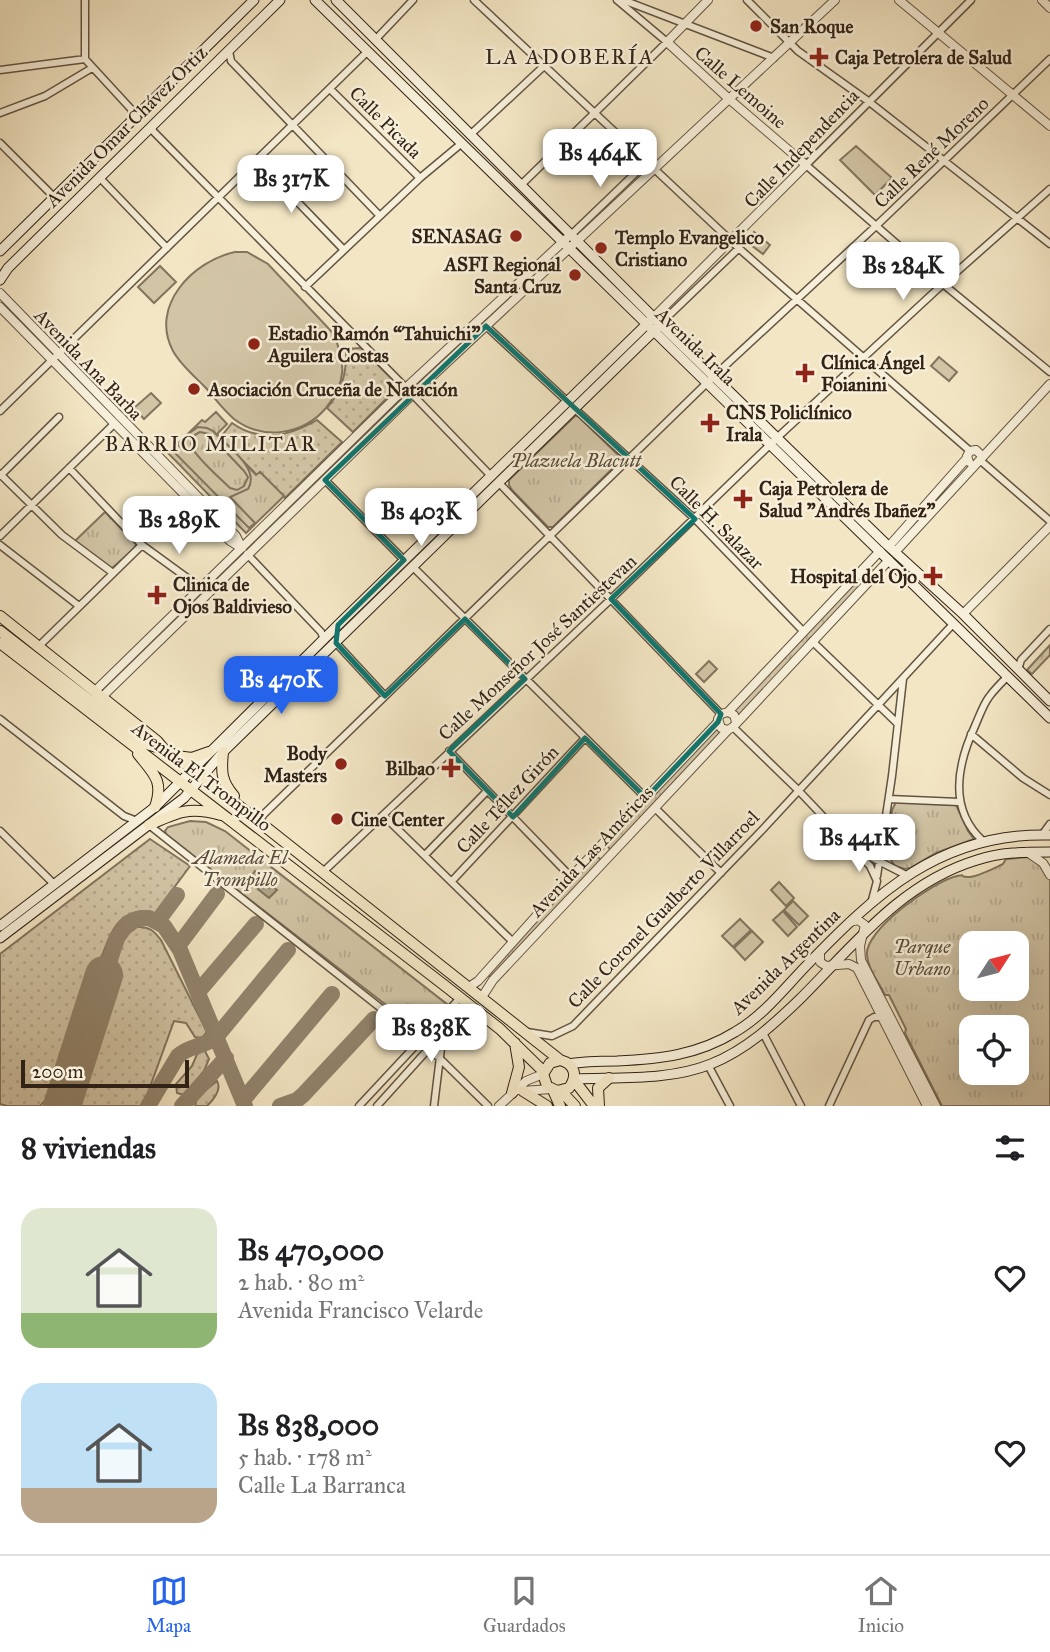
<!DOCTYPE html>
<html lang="es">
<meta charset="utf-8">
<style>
body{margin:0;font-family:"IM FELL Great Primer",serif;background:#f6f6f6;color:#202124;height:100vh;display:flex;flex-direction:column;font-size:26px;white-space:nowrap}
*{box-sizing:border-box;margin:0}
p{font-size:23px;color:#757577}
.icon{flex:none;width:38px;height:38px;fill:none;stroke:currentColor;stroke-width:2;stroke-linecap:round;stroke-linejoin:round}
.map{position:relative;height:1106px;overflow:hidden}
.sheet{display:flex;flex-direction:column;background:#fff;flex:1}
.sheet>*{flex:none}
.needle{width:46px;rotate:54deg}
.buttons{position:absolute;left:959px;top:931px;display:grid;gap:14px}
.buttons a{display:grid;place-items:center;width:70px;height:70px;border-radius:14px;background:#fff;box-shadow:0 7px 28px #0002;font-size:35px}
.scale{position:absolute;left:21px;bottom:18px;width:168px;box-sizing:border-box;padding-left:7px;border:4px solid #322316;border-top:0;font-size:19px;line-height:24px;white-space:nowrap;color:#322316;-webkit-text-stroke:5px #f7efd9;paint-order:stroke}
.price{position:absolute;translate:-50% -60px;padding:0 16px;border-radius:14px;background:#fff;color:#222;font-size:23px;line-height:46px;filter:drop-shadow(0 2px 4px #0008)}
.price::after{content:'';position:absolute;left:50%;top:42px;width:21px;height:16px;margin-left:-10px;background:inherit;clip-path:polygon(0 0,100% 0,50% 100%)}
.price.on{background:#2563eb;color:#fff}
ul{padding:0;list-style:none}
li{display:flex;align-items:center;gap:21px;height:175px;padding:0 21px}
li span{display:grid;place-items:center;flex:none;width:196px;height:140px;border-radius:21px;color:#555}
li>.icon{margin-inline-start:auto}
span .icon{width:84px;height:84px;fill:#fffc;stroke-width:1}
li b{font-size:30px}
h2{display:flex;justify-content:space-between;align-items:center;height:84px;padding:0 21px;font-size:30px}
.tab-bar{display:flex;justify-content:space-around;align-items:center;height:98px;border-top:2px solid #e0e0e0;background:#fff;font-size:19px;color:#757577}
.tab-bar a{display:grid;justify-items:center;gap:4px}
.tab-bar .on{color:#2563eb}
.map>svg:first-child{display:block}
.grass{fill:url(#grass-dots);stroke:#82745e;stroke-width:2}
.park{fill:url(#park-tufts);stroke:#82745e;stroke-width:2;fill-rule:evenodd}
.garden{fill:#d2c5a6;stroke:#82745e;stroke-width:2;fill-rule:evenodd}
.water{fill:url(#water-rules);stroke:#7e705b;stroke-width:2}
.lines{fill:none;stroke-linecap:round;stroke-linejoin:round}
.taxiway{stroke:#92846d;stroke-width:16}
.runway{stroke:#92846d;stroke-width:38}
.minor-casing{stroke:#625442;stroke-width:9}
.tertiary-casing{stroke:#625442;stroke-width:10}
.secondary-casing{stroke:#322316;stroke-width:11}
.primary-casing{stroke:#322316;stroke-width:12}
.minor{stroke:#f7efd9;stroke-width:6}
.tertiary{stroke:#f7efd9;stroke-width:8}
.secondary{stroke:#f7efd9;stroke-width:9}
.primary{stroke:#f3e6c4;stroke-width:10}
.marked{fill:none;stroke:#0f766e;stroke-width:5;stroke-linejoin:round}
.poi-dot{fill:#8f2418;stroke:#f7efd9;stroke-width:2.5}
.labels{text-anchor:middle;stroke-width:5;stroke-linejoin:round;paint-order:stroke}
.poi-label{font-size:19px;font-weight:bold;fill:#322316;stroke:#f7efd9;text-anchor:start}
.street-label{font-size:19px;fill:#322316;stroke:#f7efd9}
.park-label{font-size:19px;font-style:italic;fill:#5a4c3a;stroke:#f7efd9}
.neighbourhood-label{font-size:21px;letter-spacing:2px;fill:#322316;stroke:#f7efd9}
</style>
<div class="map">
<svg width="1050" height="1106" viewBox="0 0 1050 1106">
<defs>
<pattern id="grass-dots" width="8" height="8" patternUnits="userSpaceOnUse" patternTransform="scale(1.75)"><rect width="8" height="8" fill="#d2c5a6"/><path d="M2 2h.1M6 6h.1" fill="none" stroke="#b5a98e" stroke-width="1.8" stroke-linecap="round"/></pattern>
<pattern id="park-tufts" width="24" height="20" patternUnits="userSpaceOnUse" patternTransform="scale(1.75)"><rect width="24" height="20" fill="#d2c5a6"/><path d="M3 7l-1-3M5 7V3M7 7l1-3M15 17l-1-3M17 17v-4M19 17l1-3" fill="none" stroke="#b5a98e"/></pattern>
<pattern id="water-rules" width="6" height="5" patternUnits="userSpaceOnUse" patternTransform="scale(1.75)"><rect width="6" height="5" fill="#b1a489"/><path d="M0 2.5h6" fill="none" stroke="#91856f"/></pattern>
</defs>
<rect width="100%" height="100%" fill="#f3e6c4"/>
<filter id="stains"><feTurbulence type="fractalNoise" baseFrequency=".00286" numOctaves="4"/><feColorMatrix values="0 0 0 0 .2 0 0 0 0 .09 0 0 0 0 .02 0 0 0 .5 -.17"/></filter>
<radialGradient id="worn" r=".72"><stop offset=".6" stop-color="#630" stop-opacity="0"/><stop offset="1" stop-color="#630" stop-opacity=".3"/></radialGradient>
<path class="grass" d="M361,348L399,386L353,432L327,408C342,390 347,373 346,349Z
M317,420L342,442L285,498L260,472L257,475L220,438L232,423C260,443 290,436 317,420Z
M150,839L190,866L159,908L157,914C116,901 108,941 97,970L89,968L48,1098L40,1106H7L0,1104V954Z
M137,927C149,926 154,931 161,940L207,1032L202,1038L195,1037L186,1023L174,1021L143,1106H77L121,978L112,975L125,936Z
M205,1051L209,1059L204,1071L184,1095L177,1093L176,1084L192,1066L198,1052Z
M217,1081C222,1089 213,1100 207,1106H195L197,1097Z"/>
<path class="park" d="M216,412L227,424L217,434L256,475L260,472L284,496L246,533L168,453L202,420L205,422Z
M575,416H578L618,455L621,460L553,527H548L512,490L509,485V480Z
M105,512L136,544L134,549L111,569L75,541Z
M868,566L875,573L739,717L732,711Z
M1050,645V655L1032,674L1027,670Z
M717,725L724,733L612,851L605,844Z
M896,802L956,805L968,831L974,839L936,853L910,868L905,869L895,866L888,856L892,810Z
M190,821L206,822L225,831L448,1005C440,1014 430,1033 416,1028L167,836L165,831L168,827Z
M596,856L603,861L492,979L486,973Z
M1028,857L1035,858L1050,875V1106H942L905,1033L906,1029L889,995H885C879,983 868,969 867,955C864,930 934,881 957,876C968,874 957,877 968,877C978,877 994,868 1003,864L1006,859ZM971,943H1017V989H971ZM971,1027H1017V1073H971Z"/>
<path class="garden" d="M856,146L892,178L875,195L840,160Z
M754,232L770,245L763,254L747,242Z
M235,252H247L268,264L333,333C346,362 347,382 326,408C303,435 263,441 234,419C223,410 214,397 205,387C194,376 180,364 173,351C149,306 193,261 235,252Z
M160,266L176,282L154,303L138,287Z
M939,357L957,372L949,381L931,366Z
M151,393L161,403L144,419L134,408Z
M198,427L207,428L213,431C226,446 261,468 248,489L230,497L255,523L249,528L172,450L177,444L184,450L188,434ZM200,432L209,434L244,471L248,477L244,486L237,490L230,488C222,480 193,455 191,445C190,438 194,435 200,432Z
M709,661L717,669L704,682L696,674Z
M779,882L794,898L786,906L771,890Z
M793,901L808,916L799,925L784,910Z
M783,911L797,927L788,936L773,920Z
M740,919L751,930L733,947L722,936Z
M752,931L763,942L745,960L734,948Z"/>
<path class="water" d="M255,871L277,890L269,898L248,881Z"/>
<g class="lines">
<path class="taxiway" d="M157,922L177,895
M178,946L217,894
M104,975L117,938L128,923L141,918H149L164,926L180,950L245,1106
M198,992L256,924
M243,1100L332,994
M148,1106L178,1056C189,1045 206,1047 217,1036L288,950
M182,1106L226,1058
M280,1106L297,1100L303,1095L374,1019"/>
<path class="runway" d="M62,1106L104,975"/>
<defs>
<path id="minor" d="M85,0V59L131,109L133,119
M474,0L743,252L970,451
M623,0L774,58
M747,0L798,51L868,101L1050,244
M971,0L806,165L943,284L1050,372
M376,39L413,0
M229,51L231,61L380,216
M0,70L85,59
M330,89L420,178
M0,113L45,96L92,68
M152,126L153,131L406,388
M471,134L544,66
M0,143L54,197
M257,160L344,250
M100,178L167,248
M521,185L667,42L617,0
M571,235L647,162
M305,287L420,178L462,143
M660,324L739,248
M486,326L568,402
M413,395L491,476
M575,409L695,519L804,632
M0,411L368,51
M981,461L1050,521
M69,468L142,545L201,588
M0,474L62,535L113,573
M0,476L59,417
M325,480L404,560
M499,483L721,714
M0,536L115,423
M0,545L79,606
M247,554L321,632L324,639
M414,568L646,798
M812,641L897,723
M336,643L385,696
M39,646L142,545
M1018,670L1021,660L1050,629
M0,719L124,816L137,821
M733,727L798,790L870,866L877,881L872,900
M971,734L1023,778L1050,795
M449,751L571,877
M889,799L959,802
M655,808L721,873
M383,815L513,942
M259,821L264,814L713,377L877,225L1050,59
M149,825L421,1040L488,1106
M0,831L54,884
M1042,835L1050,824
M983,841C948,809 957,765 975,726C979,717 983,705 989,697C994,690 1001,683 1007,677
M861,852L906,875
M425,855L487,791
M323,872L611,599L780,435L943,284L1050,189
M877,876L892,776L903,679
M452,881L585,738
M527,1032L552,1036L573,1026L764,828L954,623
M763,1033L801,1106
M708,1065L730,1106
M359,1106L460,998
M377,1106L468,1005
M434,1106L443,1032
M829,1106L869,1020L874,1017H882"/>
<path id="tertiary" d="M899,0L1050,126
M1042,0L1050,8
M0,293L236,536L242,548
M0,307L230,541L240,547
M653,318L806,165L729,99L667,42L708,0
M969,462L967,456L970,451L976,450L982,456
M890,545L967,458
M896,551L1050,384
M963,614L1050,526
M96,690L396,397L566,239
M103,696L409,398L835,0
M728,712L880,551
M736,722L734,715L728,712L721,714L718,719L721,728L728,730L733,727L889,560
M1027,852L1043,863L1050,875
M850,922L858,920L865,925L860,946L861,960L936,1106
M820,952V962L826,966L849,964L857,968L927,1106
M469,987L478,981L571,877L718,722
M482,997L493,980L728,730
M522,1091L551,1089
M499,1106L526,1081L543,1074"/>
<path id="secondary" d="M315,0L1050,718
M336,0L660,324L885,543L963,614L1050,701
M0,251L254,0
M0,280L8,268L280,0
M0,926L155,807L338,625L651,320
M0,938L184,798L223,752L659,326
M569,1064C585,1061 602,1061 617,1061C660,1059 698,1055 735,1032C763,1016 783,990 805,967C876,893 941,832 1050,835
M574,1079C618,1077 669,1081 711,1064C746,1050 773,1025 800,999C854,945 901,883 977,860C1000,852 1025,852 1050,852"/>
<path id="primary" d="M0,616L157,741L163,748
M0,631L146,744L164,749L176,756L560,1060C575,1064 578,1076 569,1088L557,1091L547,1086L543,1074L550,1063L560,1060
M0,643L444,985L500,1029L544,1072
M223,752C221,771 221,781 234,796
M138,754C154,774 164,781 155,807
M176,756L192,758L209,752
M149,825C177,812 190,806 221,815
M574,1080L594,1106
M553,1090L560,1106
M523,1091L547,1106
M561,1091L575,1106
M512,1093L519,1067L515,1043
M599,1106L598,1088L609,1078"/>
</defs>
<use href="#minor" class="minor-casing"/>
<use href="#tertiary" class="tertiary-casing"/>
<use href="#secondary" class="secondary-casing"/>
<use href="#primary" class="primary-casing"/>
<use href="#minor" class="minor"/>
<use href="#tertiary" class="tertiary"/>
<use href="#secondary" class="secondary"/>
<use href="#primary" class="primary"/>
</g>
<path class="marked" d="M486,326L695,519L611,599L721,714L718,722L646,798L585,738L513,817L449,751L525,679L465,619L385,696L336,643L338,625L404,560L325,480Z"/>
<g class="poi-dot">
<circle cx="756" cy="26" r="7"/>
<path d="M815.5 46.5h7v7h7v7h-7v7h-7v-7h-7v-7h7z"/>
<circle cx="516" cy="236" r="7"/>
<circle cx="601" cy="248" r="7"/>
<circle cx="575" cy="275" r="7"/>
<circle cx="254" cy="344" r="7"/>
<path d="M801.5 362.5h7v7h7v7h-7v7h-7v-7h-7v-7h7z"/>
<circle cx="194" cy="389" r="7"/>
<path d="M706.5 412.5h7v7h7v7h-7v7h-7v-7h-7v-7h7z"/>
<path d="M739.5 488.5h7v7h7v7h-7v7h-7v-7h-7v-7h7z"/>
<path d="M929.5 565.5h7v7h7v7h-7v7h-7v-7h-7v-7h7z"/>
<path d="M153.5 584.5h7v7h7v7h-7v7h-7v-7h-7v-7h7z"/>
<circle cx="341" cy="764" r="7"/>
<path d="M447.5 757.5h7v7h7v7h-7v7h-7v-7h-7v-7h7z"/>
<circle cx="337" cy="819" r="7"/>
</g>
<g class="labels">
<g class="poi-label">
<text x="770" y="33">San Roque</text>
<text x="835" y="64">Caja Petrolera de Salud</text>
<text x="502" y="243" text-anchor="end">SENASAG</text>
<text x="615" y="244">Templo Evangelico<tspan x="615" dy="22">Cristiano</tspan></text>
<text x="561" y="271" text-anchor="end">ASFI Regional<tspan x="561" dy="22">Santa Cruz</tspan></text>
<text x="268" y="340">Estadio Ramón “Tahuichi”<tspan x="268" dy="22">Aguilera Costas</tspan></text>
<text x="821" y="369">Clínica Ángel<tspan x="821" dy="22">Foianini</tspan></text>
<text x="208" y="396">Asociación Cruceña de Natación</text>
<text x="726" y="419">CNS Policlínico<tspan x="726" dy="22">Irala</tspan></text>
<text x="759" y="495">Caja Petrolera de<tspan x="759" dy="22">Salud "Andrés Ibañez"</tspan></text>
<text x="917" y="583" text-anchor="end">Hospital del Ojo</text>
<text x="173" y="591">Clinica de<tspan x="173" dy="22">Ojos Baldivieso</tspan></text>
<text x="327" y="760" text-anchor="end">Body<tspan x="327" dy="22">Masters</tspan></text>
<text x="435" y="775" text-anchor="end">Bilbao</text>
<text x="351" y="826">Cine Center</text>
</g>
<g class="street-label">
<text transform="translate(741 87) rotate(41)" y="7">Calle Lemoine</text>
<text transform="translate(386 122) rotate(45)" y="7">Calle Picada</text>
<text transform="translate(126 126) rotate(-45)" y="7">Avenida Omar Chávez Ortiz</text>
<text transform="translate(801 148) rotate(-46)" y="7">Calle Independencia</text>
<text transform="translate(931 152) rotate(-44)" y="7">Calle René Moreno</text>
<text transform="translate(696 346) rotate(44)" y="7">Avenida Irala</text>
<text transform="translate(89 364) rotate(46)" y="7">Avenida Ana Barba</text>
<text transform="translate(717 522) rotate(45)" y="7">Calle H. Salazar</text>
<text transform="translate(537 647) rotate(-43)" y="7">Calle Monseñor José Santiestevan</text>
<text transform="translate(202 776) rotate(37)" y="7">Avenida El Trompillo</text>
<text transform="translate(507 799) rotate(-47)" y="7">Calle Téllez Girón</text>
<text transform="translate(591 851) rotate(-47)" y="7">Avenida Las Américas</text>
<text transform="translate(663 909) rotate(-46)" y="7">Calle Coronel Gualberto Villarroel</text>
<text transform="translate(785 961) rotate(-44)" y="7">Avenida Argentina</text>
</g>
<g class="park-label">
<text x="576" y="467">Plazuela Blacutt</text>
<text x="240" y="864">Alameda El<tspan x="240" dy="22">Trompillo</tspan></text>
<text x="922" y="953">Parque<tspan x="922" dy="22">Urbano</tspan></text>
</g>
<g class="neighbourhood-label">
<text x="570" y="64">LA ADOBERÍA</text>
<text x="211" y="451">BARRIO MILITAR</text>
</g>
</g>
<rect width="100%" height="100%" filter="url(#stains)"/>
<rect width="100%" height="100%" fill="url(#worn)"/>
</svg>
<div class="buttons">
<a><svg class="needle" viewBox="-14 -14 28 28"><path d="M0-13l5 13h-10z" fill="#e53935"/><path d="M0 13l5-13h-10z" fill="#757577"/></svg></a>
<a><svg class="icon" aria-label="locate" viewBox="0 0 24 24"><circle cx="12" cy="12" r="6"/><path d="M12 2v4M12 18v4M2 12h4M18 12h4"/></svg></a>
</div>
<div class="scale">200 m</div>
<b class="price" style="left:600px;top:189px">Bs 464K</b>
<b class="price" style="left:291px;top:215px">Bs 317K</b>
<b class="price" style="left:903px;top:302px">Bs 284K</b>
<b class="price" style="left:421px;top:548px">Bs 403K</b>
<b class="price" style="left:179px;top:556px">Bs 289K</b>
<b class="price on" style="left:281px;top:716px">Bs 470K</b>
<b class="price" style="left:859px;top:874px">Bs 441K</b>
<b class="price" style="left:431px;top:1064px">Bs 838K</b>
</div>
<section class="sheet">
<h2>8 viviendas<svg class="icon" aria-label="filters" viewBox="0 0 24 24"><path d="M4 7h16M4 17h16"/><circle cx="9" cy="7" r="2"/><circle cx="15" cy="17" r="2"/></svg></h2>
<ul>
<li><span style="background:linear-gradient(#dfe7d0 75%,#8fb573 0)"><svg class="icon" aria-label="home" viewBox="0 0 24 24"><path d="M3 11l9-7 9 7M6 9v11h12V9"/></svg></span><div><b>Bs 470,000</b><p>2 hab. · 80 m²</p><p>Avenida Francisco Velarde</p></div><svg class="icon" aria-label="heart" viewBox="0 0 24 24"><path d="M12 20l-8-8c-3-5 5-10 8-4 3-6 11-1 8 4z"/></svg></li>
<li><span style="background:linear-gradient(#bfe0f5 75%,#b9a48a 0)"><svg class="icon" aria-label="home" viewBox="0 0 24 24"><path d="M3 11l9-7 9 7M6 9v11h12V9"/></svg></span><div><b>Bs 838,000</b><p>5 hab. · 178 m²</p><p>Calle La Barranca</p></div><svg class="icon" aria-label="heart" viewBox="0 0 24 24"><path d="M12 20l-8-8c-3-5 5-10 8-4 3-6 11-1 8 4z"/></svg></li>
</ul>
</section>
<nav class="tab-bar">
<a class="on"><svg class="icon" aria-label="map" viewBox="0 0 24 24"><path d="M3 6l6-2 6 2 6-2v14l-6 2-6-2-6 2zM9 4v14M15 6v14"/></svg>Mapa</a>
<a><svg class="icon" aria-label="saved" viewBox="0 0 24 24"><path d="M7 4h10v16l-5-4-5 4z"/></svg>Guardados</a>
<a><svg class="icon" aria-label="home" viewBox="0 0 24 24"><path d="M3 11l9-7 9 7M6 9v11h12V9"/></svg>Inicio</a>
</nav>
